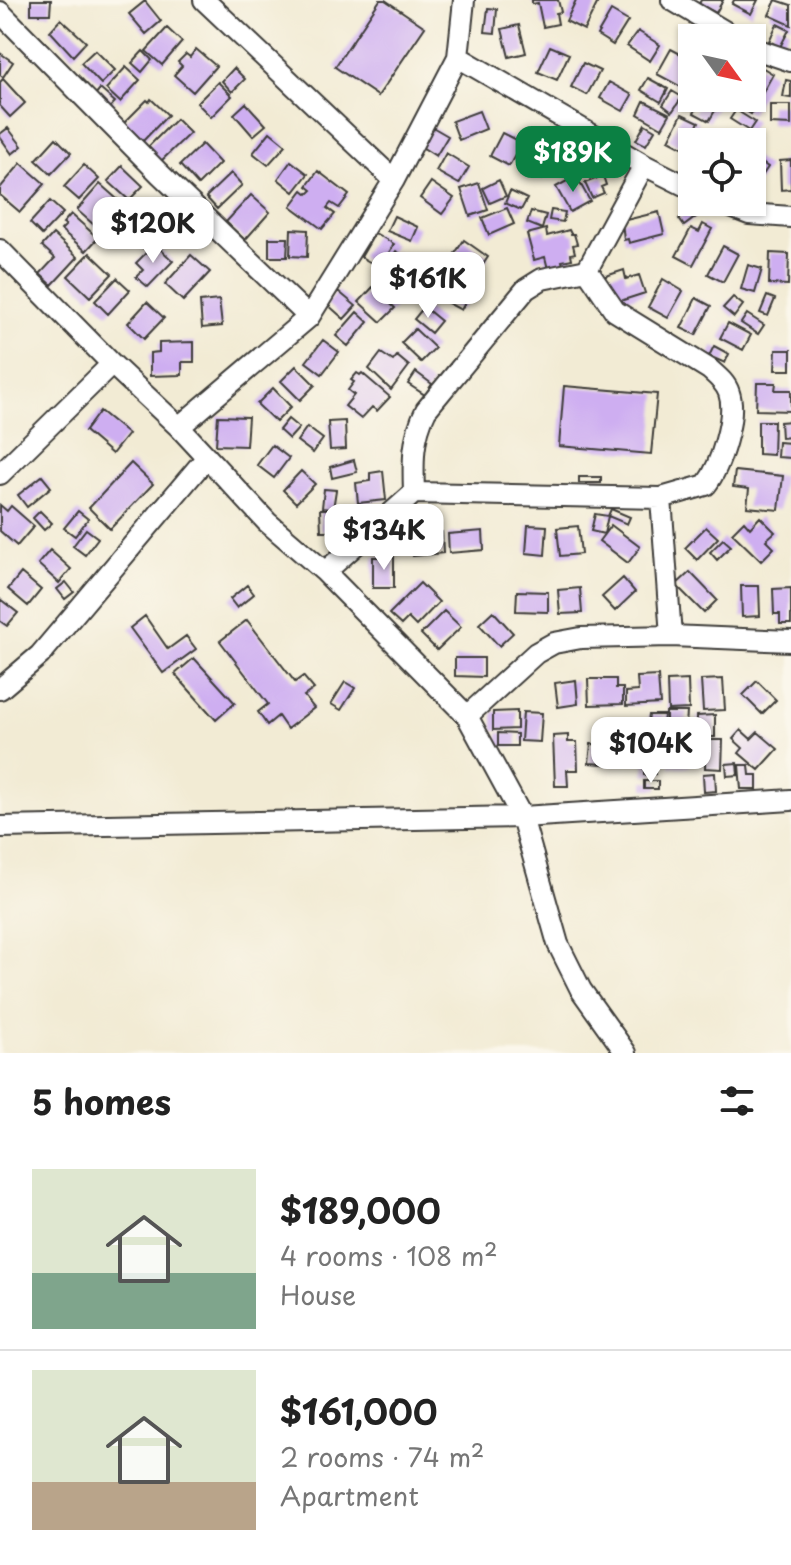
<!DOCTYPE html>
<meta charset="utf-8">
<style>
body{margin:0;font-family:"Playpen Sans",sans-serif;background:#f6f6f6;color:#222;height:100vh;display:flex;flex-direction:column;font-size:30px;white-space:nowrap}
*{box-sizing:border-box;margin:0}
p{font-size:26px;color:#767676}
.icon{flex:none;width:44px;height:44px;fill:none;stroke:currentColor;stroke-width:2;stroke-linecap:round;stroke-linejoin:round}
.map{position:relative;height:1053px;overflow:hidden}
.details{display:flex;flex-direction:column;background:#fff;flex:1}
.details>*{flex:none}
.needle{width:52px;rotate:123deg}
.fabs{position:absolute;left:678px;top:24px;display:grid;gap:16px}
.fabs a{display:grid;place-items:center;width:88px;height:88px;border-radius:0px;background:#fff;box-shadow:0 2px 6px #0004;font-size:40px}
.price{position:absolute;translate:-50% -68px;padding:0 18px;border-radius:16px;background:#fff;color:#222;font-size:26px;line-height:52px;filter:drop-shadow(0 2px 4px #0008)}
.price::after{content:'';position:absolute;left:50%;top:48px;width:24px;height:18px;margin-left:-12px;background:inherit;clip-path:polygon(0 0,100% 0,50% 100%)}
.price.on{background:#0b8043;color:#fff}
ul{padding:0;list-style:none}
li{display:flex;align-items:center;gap:24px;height:200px;padding:0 32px}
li+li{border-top:2px solid #e0e0e0}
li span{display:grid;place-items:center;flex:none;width:224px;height:160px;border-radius:0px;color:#555}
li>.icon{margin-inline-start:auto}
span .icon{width:96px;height:96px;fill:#fffc;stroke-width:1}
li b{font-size:34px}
h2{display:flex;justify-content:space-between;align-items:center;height:96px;padding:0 32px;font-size:34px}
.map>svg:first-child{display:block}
.building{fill:#ceaef1}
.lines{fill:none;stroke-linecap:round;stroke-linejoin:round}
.street-casing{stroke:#3c3b38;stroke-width:24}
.street{stroke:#fff;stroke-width:20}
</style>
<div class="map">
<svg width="791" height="1053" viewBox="0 0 791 1053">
<rect width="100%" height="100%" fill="#fbf7ec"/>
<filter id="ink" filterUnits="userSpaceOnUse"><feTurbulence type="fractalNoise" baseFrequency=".0125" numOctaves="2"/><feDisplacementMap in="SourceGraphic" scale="16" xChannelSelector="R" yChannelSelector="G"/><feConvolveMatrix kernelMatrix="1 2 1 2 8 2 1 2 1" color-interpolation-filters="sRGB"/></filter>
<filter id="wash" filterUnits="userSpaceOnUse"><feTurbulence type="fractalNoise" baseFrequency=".006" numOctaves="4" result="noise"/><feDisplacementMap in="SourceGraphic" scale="32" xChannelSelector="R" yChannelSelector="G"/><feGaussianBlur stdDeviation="1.8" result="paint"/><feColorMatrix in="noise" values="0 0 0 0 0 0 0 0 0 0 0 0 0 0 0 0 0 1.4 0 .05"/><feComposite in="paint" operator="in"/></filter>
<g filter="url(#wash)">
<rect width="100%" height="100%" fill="#f2ebd4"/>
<g id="blocks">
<path class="building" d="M31,0H51L50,14H31Z
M380,0H385L425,27L378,96L335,67Z
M532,0H558L561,12L556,13L558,24L543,27L538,3L532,4Z
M576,0H599L584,30L566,21Z
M701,0H723L716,13L699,4Z
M734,0H758L751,14L732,4Z
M776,0L791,5V25L769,15Z
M145,1L161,21L146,34L129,14Z
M488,8L497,9L495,33L485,32Z
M611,11L628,21L613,45L597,35Z
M61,19L86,42L73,56L50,31Z
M777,24L789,30L780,47L769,41Z
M519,25L526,53L509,57L502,29Z
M167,28L182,42L162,65L146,51Z
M638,31L660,45L650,61L627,46Z
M550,46L569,54L557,80L538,72Z
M196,49L216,66L193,92L174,75L182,66L178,62L186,54L190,57Z
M671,49L692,60V72L683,88L657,74Z
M95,50L115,70L101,84L81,63Z
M143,51L152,60L142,72L132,63Z
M0,53L13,62L3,77L0,75Z
M583,63L600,71L587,95L571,87Z
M760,66L773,74L751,114L729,101L731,98H752V80Z
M126,67L140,80L120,102L106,89Z
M234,68L245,79L232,92L222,81Z
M648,78L668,89L661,102L641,90Z
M3,79L25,103L10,117L0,106V82Z
M786,80L791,81V98L783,97Z
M218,82L232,96L211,117L197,103Z
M609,82L632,95L623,111L600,98Z
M100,89L115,102L102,116L88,103Z
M672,91L682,97L672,112L663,105Z
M702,98H713L720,102L709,121L694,113Z
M151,99L168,115L140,144L121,126L147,100L149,102Z
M644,101L670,114L662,128L638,114Z
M246,103L266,125L253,136L234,114Z
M770,105H791V125L770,124Z
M736,110L755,122L749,131L730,119Z
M479,111L486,129L459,140L452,121Z
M682,114L699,122L686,149L669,140Z
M176,119L190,133L159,163L145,150Z
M645,124L655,130L646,145L636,140Z
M429,125L448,136L436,156L417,144Z
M8,128L22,146L12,154L0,137V134Z
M713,131L731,139L730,142H708Z
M270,132L286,145L268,165L253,153Z
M502,133L522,143L509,166L490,156Z
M56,138L71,153L51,174L36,160Z
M202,144L220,163L198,185L180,165Z
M535,151L551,159L541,179L525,170Z
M446,153L469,167L459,184L436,171Z
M752,156L768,167L758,182L752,178Z
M791,160V189L781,190L780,161Z
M291,161L308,174L294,192L278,179Z
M21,163L45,184L20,212L0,195V188Z
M84,165L99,179L79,200L64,187Z
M122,166L143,186L129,200L108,181Z
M318,171L349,195L339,208L331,203L327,208L335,214L322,229L291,206L303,190L308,194L312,190L307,186Z
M231,173L242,185L217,209L206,197Z
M576,176L590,201L570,212L556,187Z
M603,176L606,185L601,187L604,193L592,198L585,183Z
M499,180L506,196L490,203L483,188Z
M431,182L454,198L442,214L420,198Z
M479,183L488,210L470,216L461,189Z
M100,184L125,206L102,232L77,210Z
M510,191L527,199L521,210L505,203Z
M251,195L270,212L245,240L226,222Z
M50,201L63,213L42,235L30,223Z
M698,204L704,211L684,226L679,219Z
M507,208L514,224L489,235L482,218Z
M551,210L565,212L563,222L549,220Z
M531,211L546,215L542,229L527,223Z
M659,212L664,234L629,243L628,239L624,240L622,221Z
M71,214L98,238L86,251L61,230L66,225L63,223Z
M131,214L154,236L143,248L120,226Z
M394,216L418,227L412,241L387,231Z
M703,224L712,229L693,265L676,256L691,228L699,232Z
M291,229L308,230L307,257L290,256Z
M546,229L547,236L569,230L571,234H574L577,244L573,245L575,253L571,254L572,259L562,261L563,265L548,269L545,257L534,260L527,234Z
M375,233L394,244L380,268L361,257Z
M53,234L78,257L52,285L40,274L55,258L42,246Z
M269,238H288L287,257H269Z
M464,240L488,257L478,272L454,255Z
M155,244L173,261L148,287L136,277L143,270L136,263Z
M723,246L738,254L723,282L708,274Z
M396,251L418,264L408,281L386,268Z
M90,253L112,274L90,297L68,276Z
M770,253L789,254L788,285L769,284Z
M191,255L210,272L183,301L165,284Z
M748,265L762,269L755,293L741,289Z
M624,270L626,279L639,275L645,293L611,304L603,277Z
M417,276L428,282L420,296L409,290Z
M117,278L130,290L108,314L95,301Z
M444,278L471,292L461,310L435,296Z
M663,279L683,291L668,318L648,307Z
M373,287L395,308L381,322L359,302Z
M338,291L356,306L344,319L327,304Z
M767,296L775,299L768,316L760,313Z
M733,297L743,305L734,317L723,308Z
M696,298L711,306L696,335L681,328Z
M219,300L222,326L202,328L200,302Z
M147,302L164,318L144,339L128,323Z
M424,307L441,321L431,333L414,319Z
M357,312L368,322L348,346L336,336Z
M747,314L764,325L758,334L741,323Z
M728,323L751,335L743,350L720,338Z
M415,329L435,348L421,362L401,343Z
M323,340L339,352L322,374L306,362Z
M194,342V362H182V375L150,376V353L159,352V343Z
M714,346L729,354L725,363L709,356Z
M776,350H791V370H775Z
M381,353L393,361L397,356L409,366L391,390L369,369Z
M296,366L315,385L300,400L281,381Z
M416,372L432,384L425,395L408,384Z
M357,373L360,375L362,373L390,397L377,411L372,407L361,419L345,406L354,395L348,390L354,382L351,380Z
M757,383H776L775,390H791V411L756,410Z
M564,386L657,394L651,454L559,446Z
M273,388L291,407L276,422L257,404Z
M100,411L128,434L112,454L85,431Z
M218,416L248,417L246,446L216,445Z
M288,419L299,428L289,439L279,430Z
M345,421L346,449L330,450L328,422Z
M758,421H774L773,455L758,454Z
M791,421V437L781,438L780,422Z
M307,427L323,439L313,453L297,441Z
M778,442L791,443V458L777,457Z
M272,445L289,458L274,478L257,465Z
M354,460L357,472L332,478L330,467Z
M131,463L153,484L110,529L89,508Z
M301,471L315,484L296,503L283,490Z
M383,471L386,500L358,503L356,483L370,481V473Z
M735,471L783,476L779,510L747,507L749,489L733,487Z
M42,476L51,487L27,507L18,495Z
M579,477H601V483H579Z
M324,489L336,490L333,509H347V531H321L320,509H330L322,508Z
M0,505L7,511L11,506L34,526L17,546L0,531Z
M611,509L630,517L627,524L608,516Z
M40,511L52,523L44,530L33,518Z
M78,511L88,519L75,536L64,528Z
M595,514L608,516L604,534L591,531Z
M760,517L775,532L766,540L774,548L761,561L732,533L744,521L750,528Z
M528,525L547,526L545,555L526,553Z
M611,525L640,547L628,563L599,541Z
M578,526L581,554L560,556L557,528Z
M706,527L718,538L697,560L685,548Z
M86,529L98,538L85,555L73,546Z
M483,531L484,550L449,553L448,534Z
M442,532L443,553L413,556L411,535Z
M723,539L731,546L717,560L710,552Z
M50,550L71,569L59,583L38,564Z
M373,557H394V588H373Z
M690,572L717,600L704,613L676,585Z
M21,573L41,590L28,606L8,589Z
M623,578L635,592L615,611L602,597Z
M66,582L74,592L65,599L57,589Z
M420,583L439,602L416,626L408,618L401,625L389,614Z
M247,585L254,594L237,608L230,599Z
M741,586H759L760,616L742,617Z
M580,588L582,613L560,614L558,590Z
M791,588V624H780V614H774L773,589Z
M517,591L548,592V612L516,611Z
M0,599L18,613L7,626L0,621Z
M444,611L461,627L437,650L421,634Z
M493,611L513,633L499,646L479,624Z
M145,616L168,649L186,636L196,649L163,673L130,628Z
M247,620L295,682L303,676L314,689L304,696L314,708L287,729L278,716L267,725L258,712L268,704L220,641Z
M194,658L235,703L216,720L175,674Z
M455,658H484V677L455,676Z
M658,676L660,704L626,706V692L638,691L637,677Z
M588,679H616V688H623V704L589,705Z
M723,679L725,710L703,711L701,680Z
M576,680L578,704L558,707L555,683Z
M688,680L689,709L668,710L667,681Z
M757,681L776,700L762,714L743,695Z
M345,682L355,688L341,710L331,704Z
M517,711V729L493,730V712Z
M523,712L542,713L540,742L521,741Z
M666,712H687L686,725L666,722Z
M649,715H664L663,724L648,723Z
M715,715V737H697V716Z
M665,725L666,742H648L649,727Z
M741,730L751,739L758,732L778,749L759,770L739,753L743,748L733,739Z
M498,733L517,734V746H498Z
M568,735V742H577L578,770H567L568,786H555L553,736Z
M706,740H723L722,769L705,768Z
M671,741L691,742L690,767H670Z
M591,744L619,746L618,765L589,763Z
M661,744V760H655V774L644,775V762H631V745Z
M737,763L738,775L727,776L726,764Z
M739,765H749L750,775H757V789H741Z
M715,773L716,791L704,792L703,774Z
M644,781H658V789H644Z"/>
</g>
</g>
<g filter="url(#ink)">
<use href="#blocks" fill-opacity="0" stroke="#3c3b38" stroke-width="2"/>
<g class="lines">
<defs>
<path id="street" d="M204,0L394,180
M672,0L736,38
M0,12L159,173L309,317
M752,48L791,61
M458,57L644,165L692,189
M718,202L749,214L791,217
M0,250L112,364L179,427L267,522L325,572L467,716L522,817L558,944L581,990L626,1053
M587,270L644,165
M179,427L309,317L394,180L458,57L464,0
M0,474L112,364
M414,493C413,462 412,438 426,410L526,289L542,279L587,270
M661,498L671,636
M325,572L414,493L661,498L706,485C720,467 737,416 729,393C726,383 717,376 709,369L615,311L587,270
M0,689L40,655L207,457
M467,716L536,653L554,643L581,638L671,636L791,641
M0,827L522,817L791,800"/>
</defs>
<use href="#street" class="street-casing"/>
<use href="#street" class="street"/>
</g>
</g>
</svg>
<div class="fabs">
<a><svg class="needle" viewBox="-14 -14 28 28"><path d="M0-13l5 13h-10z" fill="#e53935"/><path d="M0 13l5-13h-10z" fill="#767676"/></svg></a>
<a><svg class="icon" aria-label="locate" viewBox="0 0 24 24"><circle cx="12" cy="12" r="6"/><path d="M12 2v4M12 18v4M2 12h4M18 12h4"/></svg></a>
</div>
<b class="price on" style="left:573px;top:194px">$189K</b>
<b class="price" style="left:153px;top:265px">$120K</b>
<b class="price" style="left:428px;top:320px">$161K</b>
<b class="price" style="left:384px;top:572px">$134K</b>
<b class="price" style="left:651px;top:785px">$104K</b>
</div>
<section class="details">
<h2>5 homes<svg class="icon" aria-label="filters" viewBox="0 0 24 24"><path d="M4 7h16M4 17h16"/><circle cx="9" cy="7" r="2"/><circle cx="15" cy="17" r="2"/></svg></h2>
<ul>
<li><span style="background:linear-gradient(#dfe7d0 65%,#7fa58c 0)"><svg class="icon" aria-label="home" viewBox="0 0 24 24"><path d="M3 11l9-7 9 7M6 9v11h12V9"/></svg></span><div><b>$189,000</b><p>4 rooms · 108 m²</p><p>House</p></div></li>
<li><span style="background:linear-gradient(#dfe7d0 70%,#b9a48a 0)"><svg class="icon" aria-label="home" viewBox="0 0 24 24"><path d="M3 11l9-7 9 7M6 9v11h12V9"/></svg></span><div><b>$161,000</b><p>2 rooms · 74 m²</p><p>Apartment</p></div></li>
</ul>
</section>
